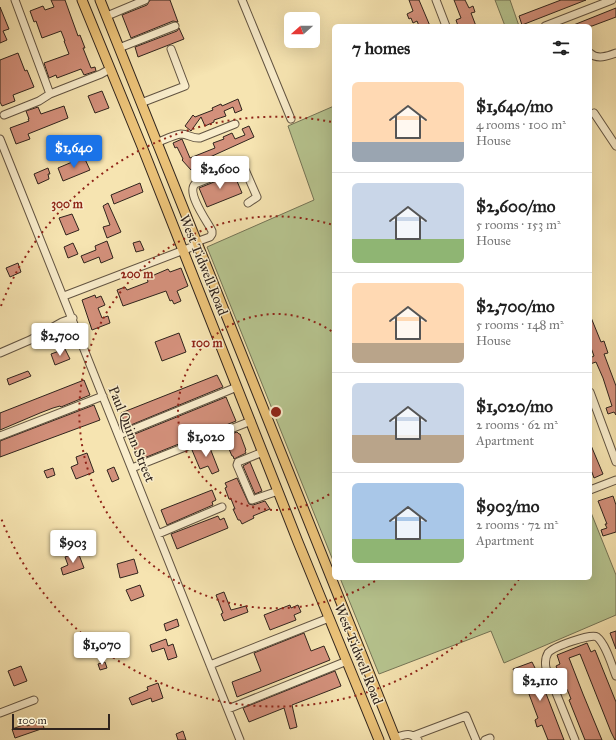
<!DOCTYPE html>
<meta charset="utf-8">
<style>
body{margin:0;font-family:"IM FELL Great Primer",serif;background:#f2f2f2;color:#222;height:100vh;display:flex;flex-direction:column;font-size:15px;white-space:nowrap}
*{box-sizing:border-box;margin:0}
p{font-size:13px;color:#767676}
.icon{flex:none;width:22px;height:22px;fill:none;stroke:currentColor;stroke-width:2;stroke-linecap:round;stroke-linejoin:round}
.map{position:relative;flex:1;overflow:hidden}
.details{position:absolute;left:332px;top:24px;width:260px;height:556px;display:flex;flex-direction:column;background:#fff;border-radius:6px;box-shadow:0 4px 16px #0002}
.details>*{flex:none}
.needle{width:26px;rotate:249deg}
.fabs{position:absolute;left:284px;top:12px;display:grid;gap:8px}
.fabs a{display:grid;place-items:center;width:36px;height:36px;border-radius:6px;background:#fff;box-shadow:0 4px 16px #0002;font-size:20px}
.scale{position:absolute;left:12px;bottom:10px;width:98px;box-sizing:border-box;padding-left:4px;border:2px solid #30241d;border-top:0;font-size:11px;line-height:14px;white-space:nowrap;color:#30241d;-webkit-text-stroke:3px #f9edcc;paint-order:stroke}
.price{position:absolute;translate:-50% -34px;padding:0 9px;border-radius:4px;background:#fff;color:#222;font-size:13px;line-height:26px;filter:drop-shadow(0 1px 2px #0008)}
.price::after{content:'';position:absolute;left:50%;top:24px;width:12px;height:9px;margin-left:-6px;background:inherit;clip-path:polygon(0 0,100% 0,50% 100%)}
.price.on{background:#1a73e8;color:#fff}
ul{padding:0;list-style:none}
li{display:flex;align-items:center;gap:12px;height:100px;padding:0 20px}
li+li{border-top:1px solid #e0e0e0}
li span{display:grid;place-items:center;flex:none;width:112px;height:80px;border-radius:6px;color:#555}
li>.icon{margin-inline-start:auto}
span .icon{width:48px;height:48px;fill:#fffc;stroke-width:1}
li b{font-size:17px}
h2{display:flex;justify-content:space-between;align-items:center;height:48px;padding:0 20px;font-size:17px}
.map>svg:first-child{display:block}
.green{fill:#b7c590;stroke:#747456}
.building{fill:#d3907b;stroke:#30241d}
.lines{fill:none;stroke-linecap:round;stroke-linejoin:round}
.minor-casing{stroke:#625442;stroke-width:9}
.major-casing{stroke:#30241d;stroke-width:11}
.minor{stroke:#f9edcc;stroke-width:7}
.major{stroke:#ebc278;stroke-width:9}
.ring{fill:none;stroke:#8f2418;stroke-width:2;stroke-dasharray:2 4}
.labels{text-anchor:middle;stroke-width:3;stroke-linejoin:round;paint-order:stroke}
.street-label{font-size:14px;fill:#30241d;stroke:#f9edcc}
.centre{fill:#8f2418;stroke:#f9edcc;stroke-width:2}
.ring-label{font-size:12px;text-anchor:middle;font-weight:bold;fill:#8f2418;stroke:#f9edcc;stroke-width:3;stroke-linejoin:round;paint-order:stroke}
</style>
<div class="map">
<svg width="616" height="740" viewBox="0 0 616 740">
<rect width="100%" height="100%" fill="#f6e4b1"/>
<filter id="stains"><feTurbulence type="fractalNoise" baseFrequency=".005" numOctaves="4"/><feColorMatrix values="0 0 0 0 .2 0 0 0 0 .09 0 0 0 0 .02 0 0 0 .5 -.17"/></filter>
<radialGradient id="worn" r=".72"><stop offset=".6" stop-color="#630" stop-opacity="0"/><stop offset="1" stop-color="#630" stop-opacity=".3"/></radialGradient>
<path class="green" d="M495,0H510L519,26H505Z
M334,106V563L207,247L314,200L288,126Z
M590,510L616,575V615L504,663L491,631L379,674L340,578H590Z"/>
<path class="building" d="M51,0H65L78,36L80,35L85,48H83L91,68L95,67L96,71L84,75L81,69L57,78L56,75L49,78L44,63L69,54L64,41H65L61,31L42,38L36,21L34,22L30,11L43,6L45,10L54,7Z
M150,0H170L178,22L173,21L131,38L122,15L147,5Z
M409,0H419L430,26H419L417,21L413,23L411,18L409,19L407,14L413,11Z
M454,0H465L469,8L473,6L475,12L471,13L476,26H458L456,20L461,18Z
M561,0H586L522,25L519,16Z
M0,7L9,29L3,31L7,40L0,43Z
M616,8V17L592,26H571Z
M179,28L184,39L138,57L135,47L177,31Z
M18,53L25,71L27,70L34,87L13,95L15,101L2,106L0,102V60Z
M102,91L109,108L95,113L88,96Z
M238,99L242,110L235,113L233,107L224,111L226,116L214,120V122L205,126L201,117L191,131L185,126L193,115L195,117L213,110L212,108L221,104L222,106Z
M64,106L68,118L28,134L30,139L16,144L10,128L29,121L28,119H29L26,111L38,107L41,114Z
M249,126L254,137L210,157L212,162L203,166L201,161L191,170L182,160L183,159L177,147L175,148L173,143L182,139L190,158L215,148L213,143L224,139L223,137L232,133L235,139L245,135L242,129Z
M84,157L90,170L63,181L58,168Z
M48,168L50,174H48L49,179L38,184L34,174Z
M234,174L242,193L207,207L199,188Z
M140,183L143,192L114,204L111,195Z
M108,203L121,232L107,238L103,227L110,225L103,206Z
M72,214L79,230L66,235L59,218Z
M107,241L113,258L101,263L99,257L84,263L81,256L96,250L95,246Z
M140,241L144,250L136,252L133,243Z
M73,243L78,254L68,258L64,247Z
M18,263L21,272L10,277L6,268Z
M181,268L188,286L177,291L181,301L174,304L172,300L170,301L166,291L123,306L117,290L125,287L127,290L148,282L147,278L168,269L170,272Z
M95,295L96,298L101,296L105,305L98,308L102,318L108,316L110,323L92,330L82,300Z
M590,315L601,342L604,341L608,353L604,354L616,386V415L614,412L608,414L606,408L612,406L603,378L596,362L590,364V358L594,356L590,345Z
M179,333L186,352L162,361L155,342Z
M65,349L70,359L55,365L51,354Z
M28,371L31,376L9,385L7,379Z
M217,375L223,387L126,427L121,413Z
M84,380L90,395L61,407L60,406L53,408L40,413L0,430V413Z
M226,397L236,421L139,460L130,436Z
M94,405L100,420L0,457V441Z
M237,432L239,434H240L246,450L245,451L246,453L234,459L233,456H232L225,440L227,439L226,436Z
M208,443L219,471L212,474L208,466L200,469L192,450Z
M590,443L603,474L594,478L590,467Z
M87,453L94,472L76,479L71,467L78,464L76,457Z
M250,462L262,491L255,494L243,466Z
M114,467L119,479L112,482L107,470Z
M53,468L55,475L47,478L44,471Z
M237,478L249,504L253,505L265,501L270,509L253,516L254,518L242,524L240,520H238L233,509H235L231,499H229L225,488L227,487L225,483Z
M212,490L216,500L212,502L213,505L167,525L161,510Z
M613,496L616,505V532L603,536L601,530L607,528L605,524H607L598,501Z
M218,516L220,520L224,518L228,528L177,549L171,534Z
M78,552L84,568L63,575L61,568L68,565L65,557Z
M134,559L138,573L120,578L117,564Z
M140,585L144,596L131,601L126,590Z
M224,592L231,610L246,606L248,612L224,621L221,614L223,613L216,595Z
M290,605L291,608L298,605L301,612L294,615L296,620L270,630L264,615Z
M177,619L179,626L166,631L164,624Z
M616,631V649L610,633Z
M304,633L311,651L324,646L330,660L237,697L232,682L261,671L254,653Z
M166,639L168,646L173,644L177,657L168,660L164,648L152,652L150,645Z
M587,643L591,652L595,650L616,702V740H615L611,732L580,654L569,658L583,694L602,740H585L569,700L571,699L567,689L566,690L556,666L560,664L557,655Z
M105,662L107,668L100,670L98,664Z
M532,662L540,678L564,740H548L542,725L537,727L535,720L538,718L521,673L515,675L513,669Z
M21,666L27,681L14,686L8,671Z
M335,671L341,686L292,705L297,727L290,729L284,708L249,722L243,708Z
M158,683L163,698L152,702L151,698L132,705L129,698L148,690L147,687Z
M41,720L44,728L15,738L12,729L26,724L27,726Z
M183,731L186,740H178L176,734Z"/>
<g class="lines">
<defs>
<path id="minor" d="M15,0L50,94L101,74L110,69
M242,0L291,119
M436,0L446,26
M107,16L145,0
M545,26L612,0
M119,48L175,26
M590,53C597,60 608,56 616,53
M141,103L185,86L171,49
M594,113L616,146
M4,115L39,101L50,94
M0,139L240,740
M156,143C164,140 173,135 181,134C188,134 193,139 200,138L235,124
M196,242L210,237L212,234V231C207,221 186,193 195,184L243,165L257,197L248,203
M64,296L197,245
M0,353L30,340L62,322L73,318
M590,392L616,462
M119,435L237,387
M0,436L103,396
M263,452L238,462L237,465L252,500L278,491
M132,468L251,421
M590,490L616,480
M158,534L222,507
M210,665L329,618
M228,709L347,661
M0,713L34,700
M413,736L466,716L476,740
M395,738C406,734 410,732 418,740
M485,740L490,738
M575,740L546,668C545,663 545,658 548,653C553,647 591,633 597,637C606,644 612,666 616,676"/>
<path id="major" d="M82,0L143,149L298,542L379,740
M100,0L396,740"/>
</defs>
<use href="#minor" class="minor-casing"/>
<use href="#major" class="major-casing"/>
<use href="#minor" class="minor"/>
<use href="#major" class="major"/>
</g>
<g class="ring">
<path d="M334 491A98 98 0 1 1 334 333"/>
<path d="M380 578A196 196 0 1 1 333 225"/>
<path d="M519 579A295 295 0 0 1 1 518M1 306A295 295 0 0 1 332 122"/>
</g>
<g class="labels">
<g class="street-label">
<text transform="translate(204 265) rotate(68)" y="5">West Tidwell Road</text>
<text transform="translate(132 434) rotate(68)" y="5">Paul Quinn Street</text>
<text transform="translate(359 654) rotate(68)" y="5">West Tidwell Road</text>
</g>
</g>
<circle cx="276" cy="412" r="6" class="centre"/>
<g class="ring-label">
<text x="67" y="208">300 m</text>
<text x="137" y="278">200 m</text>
<text x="207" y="347">100 m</text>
</g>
<rect width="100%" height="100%" filter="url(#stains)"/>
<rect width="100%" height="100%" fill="url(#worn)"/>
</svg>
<div class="fabs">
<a><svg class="needle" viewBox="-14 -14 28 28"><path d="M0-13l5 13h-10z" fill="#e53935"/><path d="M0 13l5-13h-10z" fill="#767676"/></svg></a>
</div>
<div class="scale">100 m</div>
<b class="price on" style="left:74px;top:169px">$1,640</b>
<b class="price" style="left:220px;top:190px">$2,600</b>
<b class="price" style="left:60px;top:357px">$2,700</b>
<b class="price" style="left:206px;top:458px">$1,020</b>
<b class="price" style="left:73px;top:564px">$903</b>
<b class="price" style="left:102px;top:666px">$1,070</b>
<b class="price" style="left:540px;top:702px">$2,110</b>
<section class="details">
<h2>7 homes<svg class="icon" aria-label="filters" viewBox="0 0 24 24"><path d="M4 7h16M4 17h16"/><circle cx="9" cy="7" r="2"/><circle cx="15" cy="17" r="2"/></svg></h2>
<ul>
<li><span style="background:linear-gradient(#ffd9b3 75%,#9aa5b1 0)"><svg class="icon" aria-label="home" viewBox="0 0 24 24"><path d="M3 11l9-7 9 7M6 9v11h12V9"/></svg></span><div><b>$1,640/mo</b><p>4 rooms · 100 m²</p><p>House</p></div></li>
<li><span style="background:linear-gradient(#c9d6e8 70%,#8fb573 0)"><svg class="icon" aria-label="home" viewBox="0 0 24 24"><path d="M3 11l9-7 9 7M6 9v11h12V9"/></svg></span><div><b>$2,600/mo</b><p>5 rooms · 153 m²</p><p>House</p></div></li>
<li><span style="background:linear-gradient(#ffd9b3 75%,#b9a48a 0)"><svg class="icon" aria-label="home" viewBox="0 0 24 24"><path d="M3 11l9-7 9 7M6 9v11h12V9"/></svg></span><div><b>$2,700/mo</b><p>5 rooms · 148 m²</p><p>House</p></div></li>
<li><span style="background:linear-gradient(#c9d6e8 65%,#b9a48a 0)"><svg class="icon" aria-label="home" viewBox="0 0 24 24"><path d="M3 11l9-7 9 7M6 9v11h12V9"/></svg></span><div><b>$1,020/mo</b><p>2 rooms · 62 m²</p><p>Apartment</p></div></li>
<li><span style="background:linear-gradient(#a9c7e8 70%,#8fb573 0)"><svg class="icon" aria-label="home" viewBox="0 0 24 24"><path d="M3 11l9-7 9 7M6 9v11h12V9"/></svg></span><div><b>$903/mo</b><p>2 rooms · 72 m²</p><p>Apartment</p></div></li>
</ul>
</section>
</div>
